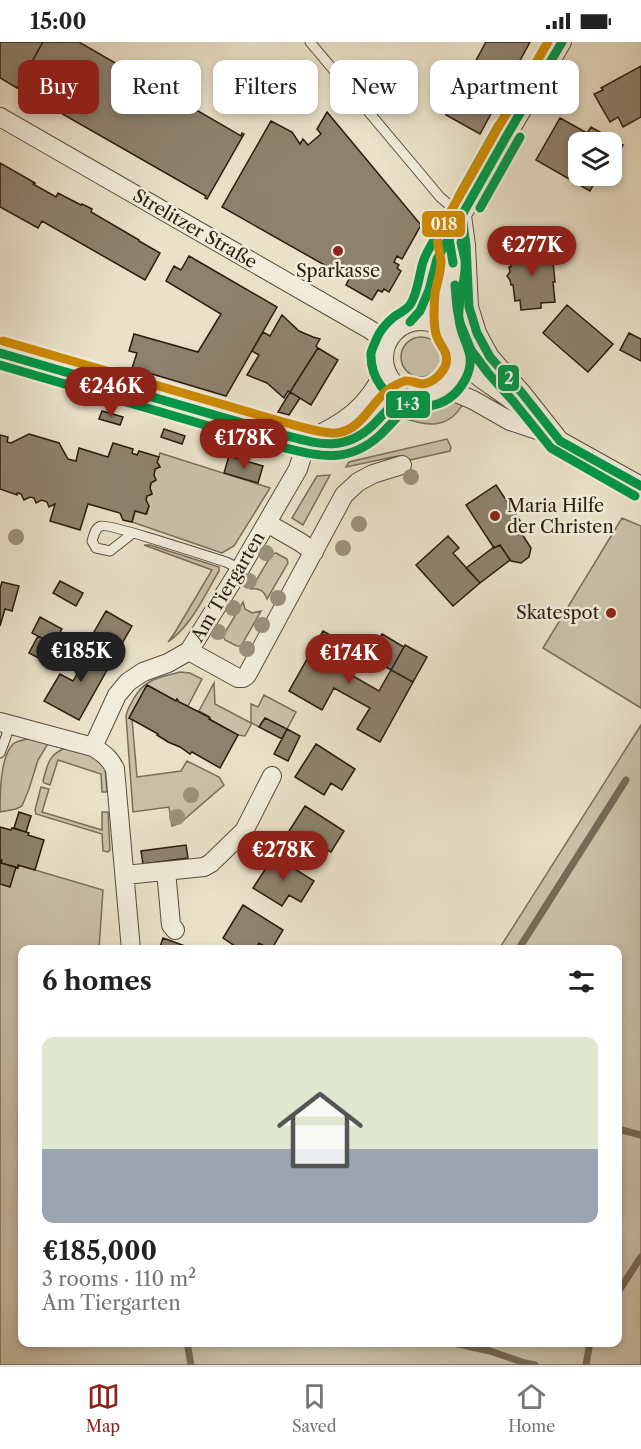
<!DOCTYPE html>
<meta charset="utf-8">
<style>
body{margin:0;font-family:"Libre Caslon Text",serif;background:#f2f2f2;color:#222;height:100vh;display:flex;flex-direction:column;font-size:22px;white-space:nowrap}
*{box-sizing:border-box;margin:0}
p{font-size:20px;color:#767676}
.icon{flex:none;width:33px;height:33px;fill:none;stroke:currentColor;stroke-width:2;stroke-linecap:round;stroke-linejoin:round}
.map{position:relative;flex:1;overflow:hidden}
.details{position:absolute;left:18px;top:903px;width:604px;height:402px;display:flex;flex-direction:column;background:#fff;border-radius:12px;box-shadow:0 3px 9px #0003}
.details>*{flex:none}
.banner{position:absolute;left:18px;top:18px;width:606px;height:54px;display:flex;gap:12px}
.buttons{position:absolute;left:568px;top:90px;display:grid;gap:12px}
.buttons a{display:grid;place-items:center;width:54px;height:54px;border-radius:12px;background:#fff;box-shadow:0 3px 9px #0003;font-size:30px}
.price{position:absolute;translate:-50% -51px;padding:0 14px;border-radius:21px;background:#8f2418;color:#fff;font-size:20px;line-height:39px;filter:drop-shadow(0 2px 3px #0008)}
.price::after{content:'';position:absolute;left:50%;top:36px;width:18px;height:14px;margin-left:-9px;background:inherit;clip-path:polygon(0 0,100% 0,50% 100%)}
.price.active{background:#222;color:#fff}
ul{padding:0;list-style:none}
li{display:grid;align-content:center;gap:12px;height:318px;padding:0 24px}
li+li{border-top:2px solid #e0e0e0}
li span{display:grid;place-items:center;height:186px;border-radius:12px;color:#555}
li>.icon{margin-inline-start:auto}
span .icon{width:108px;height:108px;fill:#fffc;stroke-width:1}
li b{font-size:26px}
h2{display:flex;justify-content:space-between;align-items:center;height:72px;padding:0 24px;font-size:26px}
.chip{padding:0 21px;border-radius:12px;background:#fff;box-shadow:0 3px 9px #0003;font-size:21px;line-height:54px}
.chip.active{background:#8f2418;color:#fff}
.status{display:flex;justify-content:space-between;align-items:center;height:42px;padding:0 30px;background:#fff;direction:ltr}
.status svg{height:16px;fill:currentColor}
.menu{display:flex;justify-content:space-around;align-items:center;height:84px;border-top:2px solid #e0e0e0;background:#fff;font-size:16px;color:#767676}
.menu a{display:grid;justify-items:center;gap:3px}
.menu .active{color:#8f2418}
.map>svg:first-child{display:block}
.green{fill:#cac0a8;stroke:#7a6e5a;stroke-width:1.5}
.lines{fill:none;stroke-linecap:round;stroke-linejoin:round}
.stream{stroke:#776a57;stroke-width:7}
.building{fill:#8e826e;stroke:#2b1c0d;stroke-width:1.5}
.service-casing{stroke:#5b4d3c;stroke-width:11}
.minor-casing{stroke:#5b4d3c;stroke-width:20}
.service{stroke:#f1ecdb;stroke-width:9}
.minor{stroke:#f1ecdb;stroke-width:18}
.bus-1-casing{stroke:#f1ecdb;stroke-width:14}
.bus-2-casing{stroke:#f1ecdb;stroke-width:14}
.bus-3-casing{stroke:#f1ecdb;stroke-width:14}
.bus-1{stroke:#009847;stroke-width:9}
.bus-2{stroke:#009847;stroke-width:9}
.bus-3{stroke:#ce8a03;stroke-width:9}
.tree{fill:#9b907b}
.poi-dot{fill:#8f2418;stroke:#f1ecdb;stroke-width:2}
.labels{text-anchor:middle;stroke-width:5;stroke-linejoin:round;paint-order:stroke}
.street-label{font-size:18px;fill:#2b1c0d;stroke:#f1ecdb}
.poi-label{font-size:18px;fill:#2b1c0d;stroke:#f1ecdb}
.line-badge{stroke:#f1ecdb;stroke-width:2}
.badge-label{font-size:16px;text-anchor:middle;font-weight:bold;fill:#fff}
</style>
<div class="status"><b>15:00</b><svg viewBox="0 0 49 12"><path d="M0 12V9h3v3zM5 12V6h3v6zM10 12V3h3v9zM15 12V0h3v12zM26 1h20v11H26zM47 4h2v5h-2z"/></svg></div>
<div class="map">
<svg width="641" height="1323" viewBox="0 0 641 1323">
<rect width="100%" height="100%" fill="#eae1c8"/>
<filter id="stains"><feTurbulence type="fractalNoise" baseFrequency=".00333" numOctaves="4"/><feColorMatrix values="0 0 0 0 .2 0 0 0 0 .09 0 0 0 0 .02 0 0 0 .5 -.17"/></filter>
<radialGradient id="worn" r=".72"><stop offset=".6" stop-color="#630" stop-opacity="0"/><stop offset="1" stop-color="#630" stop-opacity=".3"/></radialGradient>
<path class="green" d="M453,261L463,265L487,319L482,327L470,315L465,297L456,281Z
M401 315a20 20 0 1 1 40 0a20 20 0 1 1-40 0Z
M443,357L464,360C448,390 426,383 399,375L397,373V369L409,363Z
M447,397L451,405L450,409L410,418L406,415L398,414L346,425L349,420Z
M160,411L270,446L234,504L222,511L132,480L135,469L147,472L149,464L146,458L147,454L152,452L150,446L151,441L156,438L154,433L155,427L160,425L157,420Z
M330,433L303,483L292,476L317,434Z
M622,476L641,484V666L543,606Z
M144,503H150L219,525V529C204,554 192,583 168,600L174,592L212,528Z
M276,511L287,517L288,521L267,557C264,549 260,546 251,547L272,512Z
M243,560L245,567L252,571L261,569L241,604H237L225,598L223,594Z
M180,630L190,631L202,637L188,664L179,660L177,658L176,659L147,643L129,676L132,677L137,735L181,729L187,719L219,735L224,743L180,781L172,784L169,765L133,770L126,674C127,667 131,662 134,656C146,636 159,636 180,630Z
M214,641L215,662L251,681V662L258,665L264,653L296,670L287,687L265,676L259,685L252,681L245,694L238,693L209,677L210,675L199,669Z
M641,683V1323H0V818L18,825V823L103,848L99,907L22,908V1300H618V908L499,907Z
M32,696L49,700L38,718L29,747L22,764L16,767L0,770C0,753 0,715 13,702C18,698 26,698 32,696Z
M68,705L90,711L105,726L107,748L106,750H102L101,732L58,718L50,743L44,741L43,739C48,720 49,712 68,705Z
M41,745L49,747L42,770L102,788V770H108L110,808L108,810L103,809L102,792L36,772L35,768Z"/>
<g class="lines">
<path class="stream" d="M518,908L626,738
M618,1087L641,1093
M618,1250L641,1215
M187,1300L191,1323
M449,1300L490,1309L525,1321L535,1323
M586,1323L590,1300"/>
</g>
<path class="building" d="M0,0H43L17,46L0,36Z
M43,0H79L241,94L242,91L244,92L207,157L205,156L206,154L17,46Z
M486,0H530L480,92L446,73Z
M641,24V75L623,85L618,75L610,80L594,52L603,48L601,46Z
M327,70L421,183L402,217L397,214L394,220L399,223L397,226L401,229L389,250L384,247L382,250L378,248L372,258L346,243L352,231L338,223L335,229L222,165L271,79L292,90L300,102L303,97L308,103L321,92L317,87Z
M560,76L587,91L591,85L623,103L618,112L612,109V100H579V134H598L590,149L536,118Z
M0,121L35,141L33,142L56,155L58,151L81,163L82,162L92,167L91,170L139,198V199L160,211L145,238L42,179L38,186L0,165Z
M534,203V208L549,206L551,220H553L555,240H553L555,260L541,261V266L521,268L520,258L515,259L513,243H511L510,238L507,234L510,230L509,225H511L509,211L525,209L524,205Z
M189,214L277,265L226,354L132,326L137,311L129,309L134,292L198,310L221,272L166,239L174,224L181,228Z
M567,263L613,302L588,330L543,291Z
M282,273L299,289L313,295L320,297L316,304L318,306L290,350L288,349L284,356L267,341L247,333L259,313L252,309L263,290L270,294Z
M629,291L641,297V319L620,308Z
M318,306L338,318L311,363L290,350Z
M290,350L300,356L289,373L278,370Z
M102,369L123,375L120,383L99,377Z
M164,387L185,394L182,402L161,395Z
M29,392L59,401L68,417L76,419L79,406L108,415L113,401L133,407L132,411L137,413L139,409L159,415L157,420L160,425L155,427L154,433L156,438L151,441L150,446L152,452L147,454L146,458L149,464L146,472L135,469L132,480L123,478L120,471L88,462L80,488L50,479L55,462L49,465L47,460L42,458L36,461L34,456L30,455L24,458L21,452L17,451V453L0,447V393L8,395L7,400L11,401Z
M229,414L263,424L258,441L224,431Z
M496,443L525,486L520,489L531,506L529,515L521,521L511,519L500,503L494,506L466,463Z
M448,494L459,506L453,511L480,541L453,564L416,523Z
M500,503L510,518L480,541L466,526L494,505V506Z
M60,539L83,551L76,564L53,551Z
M2,540L19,544L12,569L5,567L0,584V546Z
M106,569L132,584L116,612L90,597Z
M40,575L62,587L53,602L32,591Z
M323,589L356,608L344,629L379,649L391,628L413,640L380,700L357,687L370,666L334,646L322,668L289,649Z
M382,592L404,605L391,628L369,615Z
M38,594L55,603L46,620L29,611Z
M95,600L116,612L79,678L44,659L60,632L73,639Z
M405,603L427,615L413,640L391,628Z
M147,643L176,659L177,657L179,660L207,674L210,676L209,677L238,693L220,726L192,710L190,712L180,705L168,700L157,693L158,692L129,676Z
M265,676L287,687L282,697L259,685Z
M287,687L300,694L288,719L274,712Z
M316,702L355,727L342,748L331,741L324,753L295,735Z
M305,764L344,789L331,810L320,804L313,814L284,797Z
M19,770L31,774L26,790L14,786Z
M0,785L11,788L12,786L26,790L29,791L28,793L44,798L35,828L18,823V826L1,821L2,818H0Z
M284,797L302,808L297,816L279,805Z
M186,803L188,816L143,822L141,809Z
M274,814L314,839L301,860L289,853L282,864L253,846Z
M0,818H2L1,821L16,825L10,845L0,842Z
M243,863L283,888L271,908L259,901L255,908H241L223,896Z
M163,896L185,904L184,908H159Z"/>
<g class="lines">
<defs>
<path id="service" d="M310,0L440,155L462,174
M133,491L110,509L96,506L92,499C94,493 95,486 101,484C107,481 210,515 226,520L240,527
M0,711L6,695L9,683"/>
<path id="minor" d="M0,75L369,287L379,294L386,303
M462,174L466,203L469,265L477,291L490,315L522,351L560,399
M384 316a37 37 0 1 1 74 0a37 37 0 1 1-74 0Z
M410,280L420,269L429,248L437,217L506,95L562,0
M448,290L447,274V254L453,221L449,196
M0,311L280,392C316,400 344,414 373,383C384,372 393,359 407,351
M459,316C478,339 507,351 528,372
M439,349L454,350L473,358L510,379L546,391L641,444
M307,398C344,382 368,365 385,328
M267,481L300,500L314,510
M189,609L238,636H243L247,633L344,453L358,440L373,432L402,423
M0,680L93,705
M166,829L171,883L175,888
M125,833L204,825L211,821L244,789L272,734
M131,908L115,727C110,716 103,711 93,705L117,653L128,640L143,630L168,621L189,609L240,527L298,427L307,398"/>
</defs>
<use href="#service" class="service-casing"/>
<use href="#minor" class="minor-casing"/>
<use href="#service" class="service"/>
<use href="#minor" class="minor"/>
<defs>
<path id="bus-1" d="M462,174L466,203L469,265L477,291L490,315L522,351L560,399L641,444
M453,221L449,196L506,95L562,0
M410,280L420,269L429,248L437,217L459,178
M0,311L280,392C315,401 343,412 373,383C384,372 393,360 407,351"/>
<path id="bus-2" d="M459,154L499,83
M480,166L520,95
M438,192C432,201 427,209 423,220C419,233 418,251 410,263C406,268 400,271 395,274C386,281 380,288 376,298C374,303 372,307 371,311C369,364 439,386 465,338C479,311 461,301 459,277C457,257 467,238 465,218C464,212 462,206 461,200
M455,243L457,266L460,281L471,308L488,331L513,359L551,406L635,454
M0,323L277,404C316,413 345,424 379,394C391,383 400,370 413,361"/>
<path id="bus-3" d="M3,299L283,380C299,384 321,392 337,391C363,388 372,357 392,345C396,343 401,340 405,339C411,338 417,342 423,342C433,341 443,331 446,322C449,308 439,304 436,292C433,280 434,263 435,251C437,241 441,230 441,219C440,210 436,201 438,192L496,89L548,0"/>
</defs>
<use href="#bus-1" class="bus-1-casing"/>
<use href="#bus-2" class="bus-2-casing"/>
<use href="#bus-3" class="bus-3-casing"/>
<use href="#bus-1" class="bus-1"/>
<use href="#bus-2" class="bus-2"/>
<use href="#bus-3" class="bus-3"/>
</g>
<g class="tree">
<circle cx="411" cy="435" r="8"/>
<circle cx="359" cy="482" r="8"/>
<circle cx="16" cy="495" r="8"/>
<circle cx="343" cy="506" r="8"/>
<circle cx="266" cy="511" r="8"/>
<circle cx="249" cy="539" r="8"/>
<circle cx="278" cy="556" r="8"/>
<circle cx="233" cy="566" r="8"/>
<circle cx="262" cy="583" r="8"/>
<circle cx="218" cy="590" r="8"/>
<circle cx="247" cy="607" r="8"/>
<circle cx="191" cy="753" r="8"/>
<circle cx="177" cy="775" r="8"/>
</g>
<g class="poi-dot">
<circle cx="338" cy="209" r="6"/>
<circle cx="495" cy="474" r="6"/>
<circle cx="611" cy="571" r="6"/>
</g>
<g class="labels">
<g class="street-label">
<text transform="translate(195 187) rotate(30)" y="6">Strelitzer Straße</text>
<text transform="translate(228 545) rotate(-59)" y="6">Am Tiergarten</text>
</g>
<g class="poi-label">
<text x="338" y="235">Sparkasse</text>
<text x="507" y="470" text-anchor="start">Maria Hilfe<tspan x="507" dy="21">der Christen</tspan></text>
<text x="599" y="577" text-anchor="end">Skatespot</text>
</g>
</g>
<g class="line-badge">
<rect x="421" y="168" width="45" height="28" rx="6" fill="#ce8a03"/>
<rect x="497" y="322" width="23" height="28" rx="6" fill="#009847"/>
<rect x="385" y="348" width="46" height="29" rx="6" fill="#009847"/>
</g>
<g class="badge-label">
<text x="444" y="188">018</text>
<text x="509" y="342">2</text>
<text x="408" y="368">1+3</text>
</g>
<rect width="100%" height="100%" filter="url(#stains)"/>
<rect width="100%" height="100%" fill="url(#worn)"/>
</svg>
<div class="buttons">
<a><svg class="icon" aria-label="layers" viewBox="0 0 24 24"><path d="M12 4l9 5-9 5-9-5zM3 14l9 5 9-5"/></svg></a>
</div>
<b class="price" style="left:532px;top:235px">€277K</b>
<b class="price" style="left:111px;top:376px">€246K</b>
<b class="price" style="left:244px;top:428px">€178K</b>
<b class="price active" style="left:81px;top:641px">€185K</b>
<b class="price" style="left:349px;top:643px">€174K</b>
<b class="price" style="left:283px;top:840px">€278K</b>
<div class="banner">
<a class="chip active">Buy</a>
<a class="chip">Rent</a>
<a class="chip">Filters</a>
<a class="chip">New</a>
<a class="chip">Apartment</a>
</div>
<section class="details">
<h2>6 homes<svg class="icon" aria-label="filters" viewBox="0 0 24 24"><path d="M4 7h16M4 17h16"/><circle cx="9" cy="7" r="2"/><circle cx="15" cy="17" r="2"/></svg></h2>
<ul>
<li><span style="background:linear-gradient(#dfe7d0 60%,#9aa5b1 0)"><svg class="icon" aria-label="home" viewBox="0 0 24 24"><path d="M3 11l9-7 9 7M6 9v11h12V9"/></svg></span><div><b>€185,000</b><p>3 rooms · 110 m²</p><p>Am Tiergarten</p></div></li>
</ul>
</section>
</div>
<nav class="menu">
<a class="active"><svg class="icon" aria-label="map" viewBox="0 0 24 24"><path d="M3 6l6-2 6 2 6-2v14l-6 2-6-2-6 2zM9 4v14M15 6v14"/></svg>Map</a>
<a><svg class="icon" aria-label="saved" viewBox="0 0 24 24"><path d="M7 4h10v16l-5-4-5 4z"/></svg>Saved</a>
<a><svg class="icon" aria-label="home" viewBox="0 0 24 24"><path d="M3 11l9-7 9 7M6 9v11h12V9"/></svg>Home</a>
</nav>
